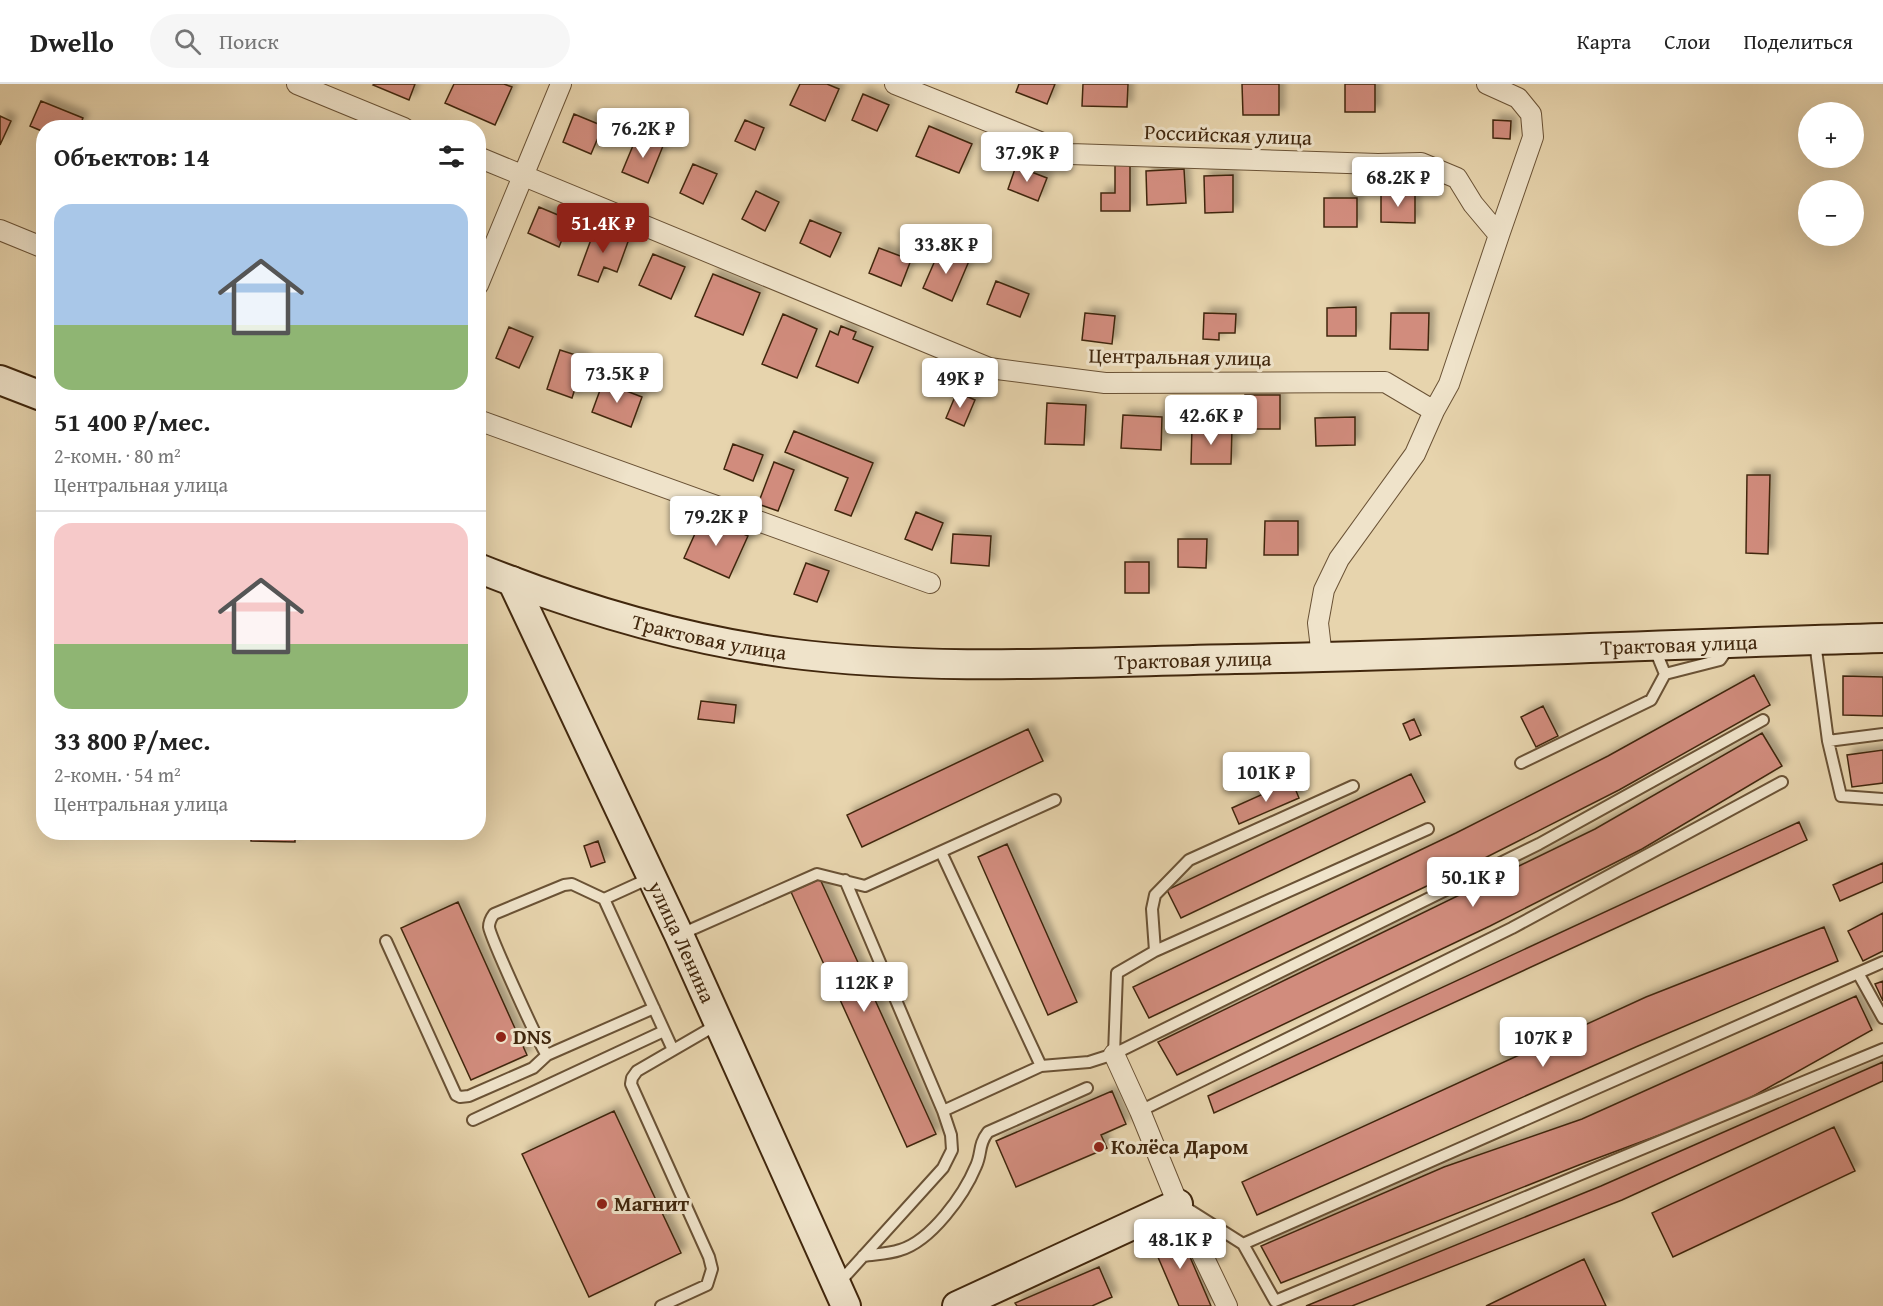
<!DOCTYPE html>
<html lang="ru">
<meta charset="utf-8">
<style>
body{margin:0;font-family:"Gentium Book Plus",serif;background:#f6f6f6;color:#222;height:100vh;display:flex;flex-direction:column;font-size:22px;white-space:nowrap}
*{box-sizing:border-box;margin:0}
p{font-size:20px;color:#767676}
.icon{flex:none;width:33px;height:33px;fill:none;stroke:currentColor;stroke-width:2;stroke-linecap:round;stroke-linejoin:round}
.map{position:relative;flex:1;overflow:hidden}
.side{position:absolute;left:36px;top:36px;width:450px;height:720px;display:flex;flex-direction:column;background:#fff;border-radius:24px;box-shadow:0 6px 24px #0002}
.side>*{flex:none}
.buttons{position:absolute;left:1798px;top:18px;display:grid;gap:12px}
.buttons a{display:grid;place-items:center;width:66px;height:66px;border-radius:50%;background:#fff;box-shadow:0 6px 24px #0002;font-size:30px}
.price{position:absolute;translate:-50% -51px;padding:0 14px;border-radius:6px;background:#fff;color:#222;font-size:20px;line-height:39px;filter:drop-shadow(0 2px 3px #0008)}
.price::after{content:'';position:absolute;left:50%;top:36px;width:18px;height:14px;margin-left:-9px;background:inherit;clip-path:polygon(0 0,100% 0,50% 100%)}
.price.active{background:#8f2418;color:#fff}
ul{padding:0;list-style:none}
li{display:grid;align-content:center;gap:12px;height:318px;padding:0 18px}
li+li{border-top:2px solid #e0e0e0}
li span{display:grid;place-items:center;height:186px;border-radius:18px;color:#555}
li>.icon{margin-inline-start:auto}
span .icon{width:108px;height:108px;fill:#fffc;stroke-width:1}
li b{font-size:26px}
h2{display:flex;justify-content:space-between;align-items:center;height:72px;padding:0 18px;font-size:26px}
header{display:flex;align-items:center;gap:36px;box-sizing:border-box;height:84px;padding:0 30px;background:#fff;border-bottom:2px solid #e0e0e0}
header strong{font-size:28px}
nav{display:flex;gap:33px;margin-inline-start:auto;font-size:21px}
.search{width:420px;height:54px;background:#f6f6f6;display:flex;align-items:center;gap:15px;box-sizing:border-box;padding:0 21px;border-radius:33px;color:#767676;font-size:22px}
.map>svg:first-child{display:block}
.building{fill:#d18c7d;stroke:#41270d;stroke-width:1.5;filter:url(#shadow)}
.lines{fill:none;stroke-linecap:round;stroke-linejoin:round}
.lane-casing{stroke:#6a5235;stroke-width:14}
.street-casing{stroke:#6a5235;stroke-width:22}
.secondary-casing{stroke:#41270d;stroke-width:32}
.lane{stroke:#efe3ca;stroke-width:10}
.street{stroke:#efe3ca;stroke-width:20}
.secondary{stroke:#efe3ca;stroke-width:28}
.poi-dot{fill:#8f2418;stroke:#efe3ca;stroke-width:2}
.labels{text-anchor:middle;stroke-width:6;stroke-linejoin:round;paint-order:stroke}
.street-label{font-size:21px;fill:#41270d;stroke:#efe3ca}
.poi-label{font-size:21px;font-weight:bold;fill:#41270d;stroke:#efe3ca;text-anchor:start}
</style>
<header>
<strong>Dwello</strong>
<div class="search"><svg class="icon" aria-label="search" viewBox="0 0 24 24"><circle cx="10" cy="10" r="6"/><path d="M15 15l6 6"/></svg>Поиск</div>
<nav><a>Карта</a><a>Слои</a><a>Поделиться</a></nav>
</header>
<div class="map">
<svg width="1883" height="1222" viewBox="0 0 1883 1222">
<defs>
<filter id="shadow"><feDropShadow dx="5.5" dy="-5.5" stdDeviation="3" flood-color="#0004"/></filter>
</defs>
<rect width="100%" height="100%" fill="#e7d4ad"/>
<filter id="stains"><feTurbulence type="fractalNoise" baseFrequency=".00333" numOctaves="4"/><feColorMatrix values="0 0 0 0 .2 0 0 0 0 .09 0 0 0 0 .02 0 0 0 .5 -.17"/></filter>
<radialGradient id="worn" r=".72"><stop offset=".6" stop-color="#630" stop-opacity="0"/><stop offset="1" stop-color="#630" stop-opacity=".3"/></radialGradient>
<path class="building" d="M374,0H415L409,16L373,1Z
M454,0H504L512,3L495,41L445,19Z
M800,0H827L839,5L825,37L790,21Z
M1019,0H1055L1047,20L1016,8Z
M1083,0H1128L1127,23L1082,22Z
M1242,0H1279V31H1243Z
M1345,0H1375V28H1345Z
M863,10L889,21L877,47L852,36Z
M41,17L83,34L79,44H44V48L30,42Z
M574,30L603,42L591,70L563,58Z
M0,32L11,37L0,61Z
M745,36L764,44L755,66L735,57Z
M1493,36L1511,37L1510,55L1493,54Z
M929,42L972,60L959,89L916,72Z
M637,52L663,62L648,99L622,88Z
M693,80L717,90L703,120L680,109Z
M1115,80H1130V127H1101V109H1115Z
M1016,82L1047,94L1038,117L1008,105Z
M1184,85L1186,119L1147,121L1146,87Z
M1233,91V128L1205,129L1204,92Z
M756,107L779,118L765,147L742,135Z
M1381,109L1415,110V139L1381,138Z
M1324,114H1357V143H1324Z
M539,123L570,136L559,163L528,149Z
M810,136L841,149L830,173L800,159Z
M596,142L629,155L617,188L604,183L598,198L578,191Z
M879,164L911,176L901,202L869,189Z
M940,165L969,177L952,217L923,204Z
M653,170L685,183L671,215L639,201Z
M713,190L760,209L743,251L695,232Z
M996,197L1029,210L1020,233L987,220Z
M1356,223V252H1327V224Z
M1085,229L1115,232L1112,260L1082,256Z
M1204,229L1236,230L1235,249H1219V256L1203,255Z
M1391,229H1429L1428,266L1390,265Z
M783,230L817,245L797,294L762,280Z
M841,242L856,248L853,255L873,263L858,299L816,282L830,247L838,251Z
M509,243L533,253L519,284L496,274Z
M560,266L585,274L572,314L547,305Z
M603,298L642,313L631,343L592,328Z
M957,308L975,316L964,342L946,334Z
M1245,311H1280V345H1245Z
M1047,319L1086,321L1084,361L1045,360Z
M1123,331L1162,333L1161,366L1121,364Z
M1355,333V361L1316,362L1315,334Z
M1192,343L1232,344L1231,380H1191Z
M794,347L873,379L851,432L835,426L848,394L785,368Z
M733,360L763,371L753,397L724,385Z
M774,378L794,386L778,427L758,420Z
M1747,391H1770L1768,470L1746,469Z
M916,428L943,439L932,466L905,455Z
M703,432L748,452L729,494L684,474Z
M1265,437H1298V471H1264Z
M953,450L991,452L989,482L951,479Z
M1178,455H1207L1206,484L1178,483Z
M1125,478H1149V509H1125Z
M806,479L829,487L817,518L794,510Z
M1754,591L1770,621L1619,706L1469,782L1149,934L1133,903L1456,749L1608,672Z
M1843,592L1883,593V632L1843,631Z
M701,617L736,621L734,639L698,635Z
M1543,622L1558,652L1536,663L1521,633Z
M1414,635L1421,651L1410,656L1403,640Z
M1028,645L1043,677L862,763L847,731Z
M1762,649L1782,682L1642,765L1490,842L1177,991L1158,958L1595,745Z
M1883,666V699L1852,703L1847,671Z
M1411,690L1425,718L1181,834L1167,806Z
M1292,697L1299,714L1239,740L1232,724Z
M1799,738L1807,756L1214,1029L1208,1012Z
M251,748H295V758L251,757Z
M598,757L605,778L591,783L584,762Z
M1007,760L1077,918L1048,931L978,773Z
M1883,779V798L1840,817L1833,801Z
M820,795L936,1050L907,1063L791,808Z
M458,818L527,971L471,996L401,844Z
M1883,829V867L1863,877L1848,847Z
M1824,843L1838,877L1638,962L1257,1131L1242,1098L1646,913Z
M1883,897V917L1875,900Z
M1856,912L1872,946L1732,1024L1579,1081L1281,1199L1261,1162L1444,1083L1582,1035Z
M1883,978V997L1622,1116L1352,1222H1306L1601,1102Z
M1112,1007L1126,1040L1101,1051L1107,1064L1016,1103L996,1057Z
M614,1027L681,1169L589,1213L522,1070Z
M1834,1043L1855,1087L1673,1173L1652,1129Z
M1178,1145L1211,1222H1179L1151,1157Z
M1584,1175L1606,1222H1486Z
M1099,1183L1112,1213L1092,1222H1017L1015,1219Z"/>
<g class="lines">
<defs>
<path id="lane" d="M1815,558L1828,657L1841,712L1883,715
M1665,590L1720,576L1729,563
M1828,657L1883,650
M1521,679L1651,616L1665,590L1654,563
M941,768L1041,982L943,1027
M604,815L650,794
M679,851L817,790L865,802L1055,716
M386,857L456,1011L460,1013L469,1012L533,984L547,971
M1155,867L1152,825L1155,811L1189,776L1353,702
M1858,889L1883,934
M654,924L547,971C540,963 490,852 489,843C489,838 491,834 494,830L564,801L572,800L604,815L673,966
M1114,970L1117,889L1155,867L1428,745
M1041,982L1089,978L1114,970L1539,760L1763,636
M1140,1027L1512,844L1782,698
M473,1036L664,947
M1183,1122L1243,1160L1275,1217L1883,965
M1243,1160L1883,878
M863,1172C875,1170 888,1170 900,1166C931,1157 964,1111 976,1082C982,1069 978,1061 988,1048L1087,1004
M838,1200L943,1084L952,1066L951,1051L943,1027L845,796
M661,1222L707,1201L712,1185L709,1173L631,1000L632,994L637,987L718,940"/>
<path id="street" d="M297,0L404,44
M895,0L1070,70L1378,80L1421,79L1457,94L1473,120L1499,151L1449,300L1434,327L1415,370L1339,475L1324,506L1318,539L1322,573
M1487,0L1518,14L1531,30L1533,53L1499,151
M478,73L989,284L1105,299L1385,298L1434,327
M0,146L44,164
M478,201L561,0
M478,336L930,499
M1114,970L1140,1027L1178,1120L1227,1222"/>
<g id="secondary">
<path d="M0,296L44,313"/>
<path id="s1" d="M478,484C578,524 680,555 787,569C935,588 1086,578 1235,575C1451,571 1667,560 1883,554"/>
<path id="s2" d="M512,497L679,851L846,1222"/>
<path d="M957,1222L1178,1120"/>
</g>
</defs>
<use href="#lane" class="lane-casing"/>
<use href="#street" class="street-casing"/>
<use href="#secondary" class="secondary-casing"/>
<use href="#lane" class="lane"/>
<use href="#street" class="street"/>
<use href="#secondary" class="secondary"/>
</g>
<g class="poi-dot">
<circle cx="501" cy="953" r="6"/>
<circle cx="1099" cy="1063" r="6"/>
<circle cx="602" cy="1120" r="6"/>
</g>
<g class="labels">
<g class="street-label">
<text transform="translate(1228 51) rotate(2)" y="7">Российская улица</text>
<text transform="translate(1180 273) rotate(1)" y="7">Центральная улица</text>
<text dy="7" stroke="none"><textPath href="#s1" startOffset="242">Трактовая улица</textPath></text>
<text dy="7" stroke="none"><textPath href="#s1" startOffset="1214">Трактовая улица</textPath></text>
<text dy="7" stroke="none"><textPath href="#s1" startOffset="728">Трактовая улица</textPath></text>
<text dy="7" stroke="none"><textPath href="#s2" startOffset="399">улица Ленина</textPath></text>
</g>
<g class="poi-label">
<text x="513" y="960">DNS</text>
<text x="1111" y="1070">Колёса Даром</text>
<text x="614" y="1127">Магнит</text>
</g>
</g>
<rect width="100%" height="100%" filter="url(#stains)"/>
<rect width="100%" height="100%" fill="url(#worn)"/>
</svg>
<div class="buttons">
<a>+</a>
<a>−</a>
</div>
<b class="price" style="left:643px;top:75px">76.2K ₽</b>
<b class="price" style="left:1027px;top:99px">37.9K ₽</b>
<b class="price" style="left:1398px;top:124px">68.2K ₽</b>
<b class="price active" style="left:603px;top:170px">51.4K ₽</b>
<b class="price" style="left:946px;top:191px">33.8K ₽</b>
<b class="price" style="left:617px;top:320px">73.5K ₽</b>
<b class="price" style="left:960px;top:325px">49K ₽</b>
<b class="price" style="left:1211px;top:362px">42.6K ₽</b>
<b class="price" style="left:716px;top:463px">79.2K ₽</b>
<b class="price" style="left:1266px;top:719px">101K ₽</b>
<b class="price" style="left:1473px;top:824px">50.1K ₽</b>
<b class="price" style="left:864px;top:929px">112K ₽</b>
<b class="price" style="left:1543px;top:984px">107K ₽</b>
<b class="price" style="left:1180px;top:1186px">48.1K ₽</b>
<section class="side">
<h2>Объектов: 14<svg class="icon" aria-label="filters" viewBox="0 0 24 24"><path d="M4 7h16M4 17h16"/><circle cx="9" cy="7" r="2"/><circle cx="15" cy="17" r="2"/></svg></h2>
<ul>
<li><span style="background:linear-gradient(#a9c7e8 65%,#8fb573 0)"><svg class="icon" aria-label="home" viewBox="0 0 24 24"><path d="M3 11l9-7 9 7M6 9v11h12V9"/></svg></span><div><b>51 400 ₽/мес.</b><p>2-комн. · 80 m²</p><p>Центральная улица</p></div></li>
<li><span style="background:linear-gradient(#f6c9c9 65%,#8fb573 0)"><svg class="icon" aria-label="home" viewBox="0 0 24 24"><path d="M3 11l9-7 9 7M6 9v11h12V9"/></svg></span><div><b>33 800 ₽/мес.</b><p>2-комн. · 54 m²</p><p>Центральная улица</p></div></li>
</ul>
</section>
</div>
